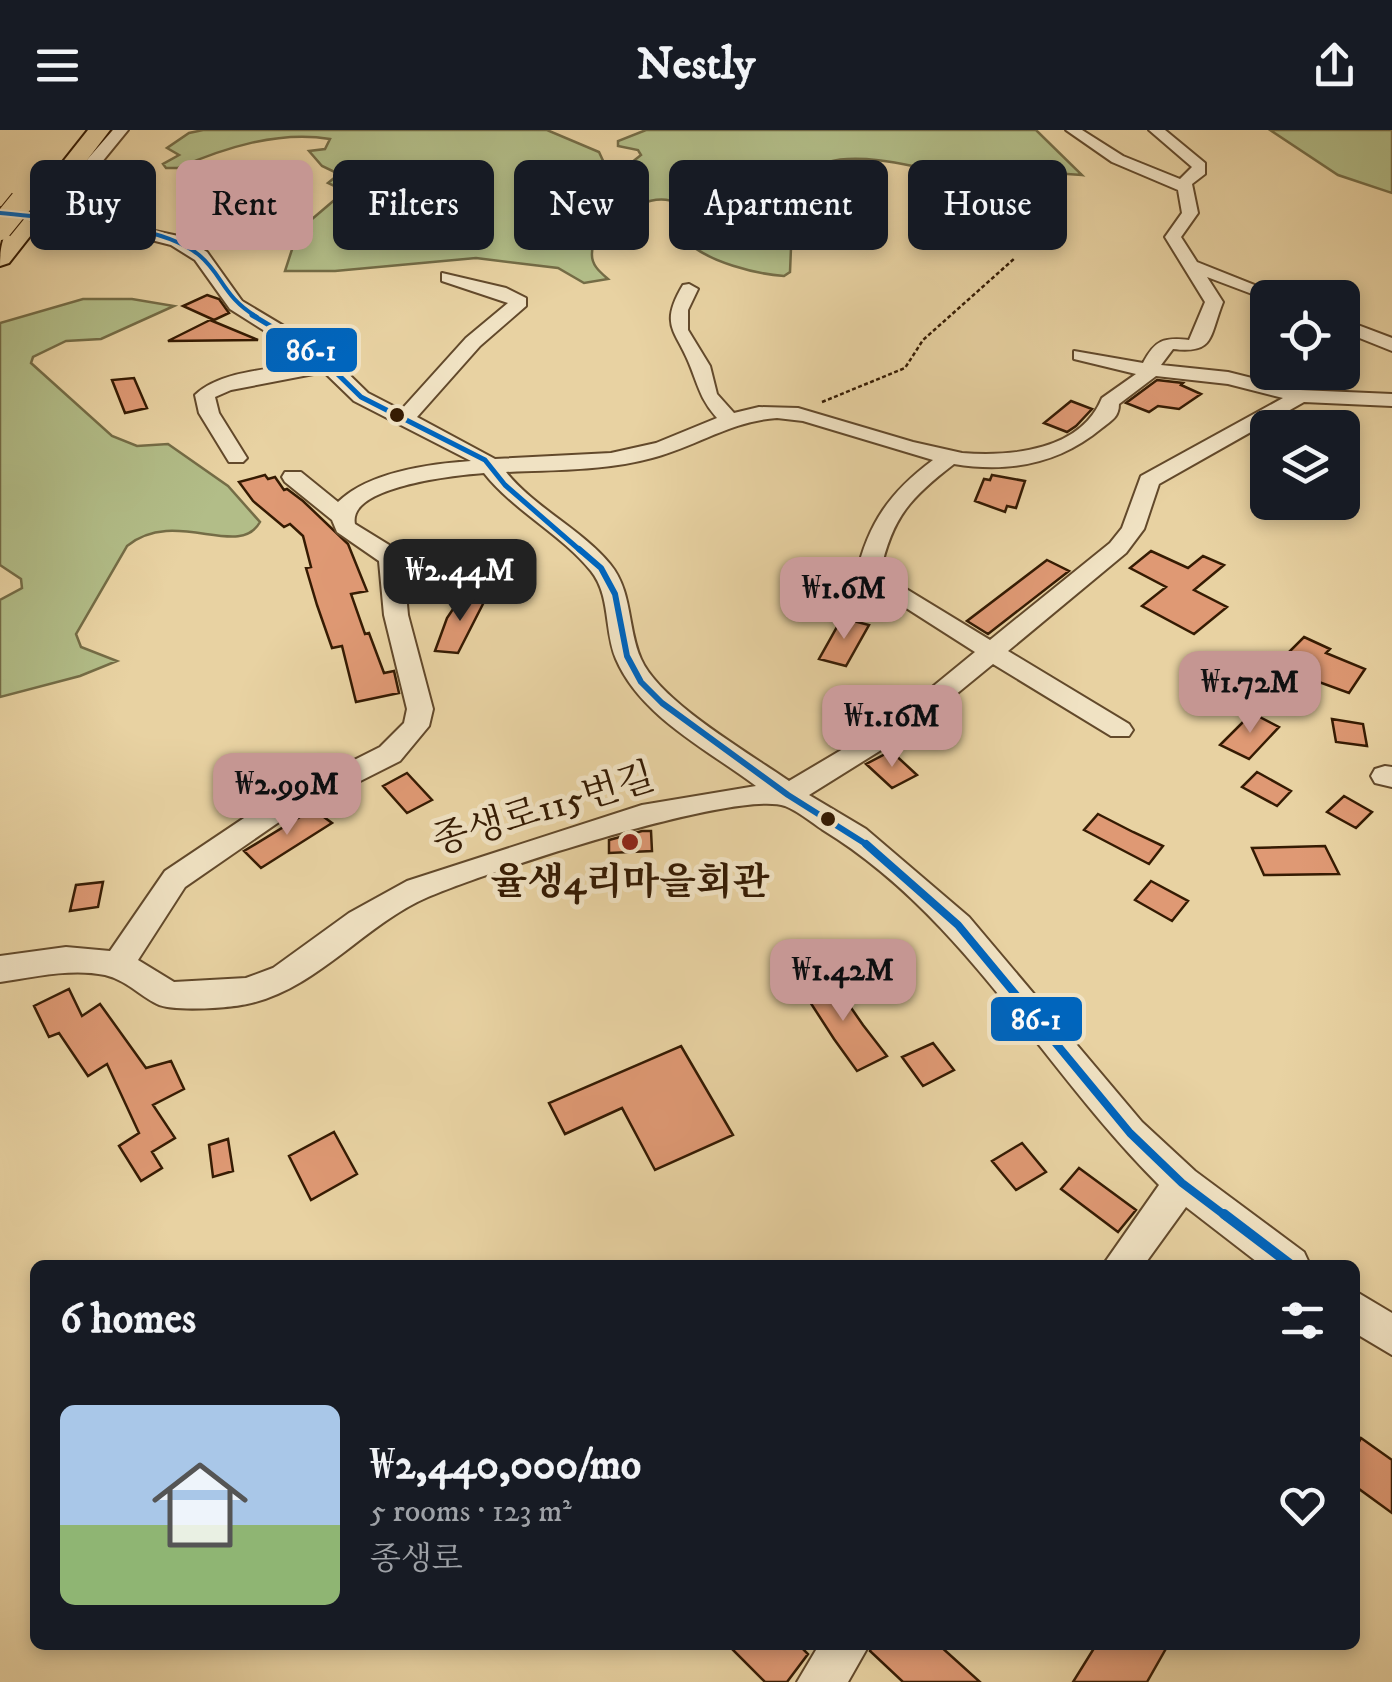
<!DOCTYPE html>
<meta charset="utf-8">
<style>
body{margin:0;font-family:"IM FELL DW Pica","Noto Serif KR",serif;background:#242831;color:#f1f3f6;height:100vh;display:flex;flex-direction:column;font-size:38px;white-space:nowrap}
*{box-sizing:border-box;margin:0}
p{font-size:32px;color:#9ea1a6}
.icon{flex:none;width:55px;height:55px;fill:none;stroke:currentColor;stroke-width:2;stroke-linecap:round;stroke-linejoin:round}
.map{position:relative;flex:1;overflow:hidden}
.panel{position:absolute;left:30px;top:1130px;width:1330px;height:390px;display:flex;flex-direction:column;background:#171b24;border-radius:15px;box-shadow:0 5px 15px #0003}
.panel>*{flex:none}
.hud{position:absolute;left:30px;top:30px;width:1332px;height:90px;display:flex;gap:20px}
.controls{position:absolute;left:1250px;top:150px;display:grid;gap:20px}
.controls a{display:grid;place-items:center;width:110px;height:110px;border-radius:15px;background:#171b24;box-shadow:0 5px 15px #0003;font-size:50px}
.price{position:absolute;translate:-50% -85px;padding:0 22px;border-radius:20px;background:#c59692;color:#111;font-size:32px;line-height:65px;filter:drop-shadow(0 2px 5px #0008)}
.price::after{content:'';position:absolute;left:50%;top:60px;width:30px;height:22px;margin-left:-15px;background:inherit;clip-path:polygon(0 0,100% 0,50% 100%)}
.price.on{background:#222;color:#fff}
ul{padding:0;list-style:none}
li{display:flex;align-items:center;gap:30px;height:250px;padding:0 30px}
li span{display:grid;place-items:center;flex:none;width:280px;height:200px;border-radius:15px;color:#555}
li>.icon{margin-inline-start:auto}
span .icon{width:120px;height:120px;fill:#fffc;stroke-width:1}
li b{font-size:42px}
h2{display:flex;justify-content:space-between;align-items:center;height:120px;padding:0 30px;font-size:42px}
.pill{padding:0 35px;border-radius:15px;background:#171b24;box-shadow:0 5px 15px #0003;font-size:35px;line-height:90px}
.pill.on{background:#c59692;color:#111}
header{display:flex;justify-content:space-between;align-items:center;height:130px;padding:0 30px;background:#171b24;font-size:45px;font-weight:700}
.map>svg:first-child{display:block}
.green{fill:#b2bd88;stroke:#746c46;stroke-width:2.5}
.building{fill:#df9974;stroke:#351b03;stroke-width:2.5}
.lines{fill:none;stroke-linecap:round;stroke-linejoin:round}
.minor-casing{stroke:#62492b;stroke-width:4}
.highway-casing{stroke:#351b03;stroke-width:4}
.path{stroke:#351b03;stroke-width:2.5;stroke-dasharray:4 2.5;stroke-linecap:butt}
.minor{fill:#f0e2c3;fill-rule:evenodd}
.highway{fill:#e8d2a2;fill-rule:evenodd}
.highway-bridge-casing{stroke:#351b03;stroke-width:26;stroke-linecap:butt}
.highway-bridge{stroke:#e8d2a2;stroke-width:24}
.bus-1-far4-casing{stroke:#f0e2c3;stroke-width:8}
.bus-1-far3-casing{stroke:#f0e2c3;stroke-width:10}
.bus-1-far2-casing{stroke:#f0e2c3;stroke-width:12}
.bus-1-far1-casing{stroke:#f0e2c3;stroke-width:15}
.bus-1-casing{stroke:#f0e2c3;stroke-width:18}
.bus-1-far4{stroke:#0065bd;stroke-width:4}
.bus-1-far3{stroke:#0065bd;stroke-width:5}
.bus-1-far2{stroke:#0065bd;stroke-width:6}
.bus-1-far1{stroke:#0065bd;stroke-width:8}
.bus-1{stroke:#0065bd;stroke-width:10}
.bus-dot{fill:#351b03;stroke:#f0e2c3;stroke-width:4}
.poi-dot{fill:#8f2418;stroke:#f0e2c3;stroke-width:4}
.labels{text-anchor:middle;stroke-width:10;stroke-linejoin:round;paint-order:stroke}
.street-label{font-size:38px;fill:#351b03;stroke:#f0e2c3}
.poi-label{font-size:38px;font-weight:bold;fill:#351b03;stroke:#f0e2c3}
.line-badge{stroke:#f0e2c3;stroke-width:4}
.badge-label{font-size:28px;text-anchor:middle;font-weight:bold;fill:#fff}
</style>
<header><svg class="icon" aria-label="menu" viewBox="0 0 24 24"><path d="M4 6h16M4 12h16M4 18h16"/></svg>Nestly<svg class="icon" aria-label="share" viewBox="0 0 24 24"><path d="M12 15V3M7 8l5-5 5 5M5 13v7h14v-7"/></svg></header>
<div class="map">
<svg width="1392" height="1552" viewBox="0 0 1392 1552">
<rect width="100%" height="100%" fill="#e8d2a2"/>
<filter id="stains"><feTurbulence type="fractalNoise" baseFrequency=".002" numOctaves="4"/><feColorMatrix values="0 0 0 0 .2 0 0 0 0 .09 0 0 0 0 .02 0 0 0 .5 -.17"/></filter>
<radialGradient id="worn" r=".72"><stop offset=".6" stop-color="#630" stop-opacity="0"/><stop offset="1" stop-color="#630" stop-opacity=".3"/></radialGradient>
<path class="green" d="M203,0H547L599,22L605,35L631,33L641,25L638,20L618,16V11L646,0H1036L1082,45C1064,43 1049,43 1031,44C1016,44 1006,37 990,40L981,52C942,43 840,11 810,42C821,58 848,57 864,71L861,76C836,81 817,61 792,72L785,82L791,118L790,142L784,146C756,144 708,132 688,112L694,86C667,55 634,73 610,96C602,104 592,112 592,123C591,135 600,142 608,149L584,153L558,138L476,128L335,141H285L298,101L345,61L328,53L339,44L322,36L309,21L325,19L330,9C279,0 224,18 178,38H166L163,34L179,25L167,18L189,3Z
M1270,0H1392V63L1338,45Z
M83,169H132L174,176L101,209L66,211L33,227L31,233L112,306L137,316L168,314L228,356L260,392C239,430 175,377 127,416L76,504L81,517L117,531L80,546L0,567V470L22,458L21,449L0,435V193Z"/>
<path class="building" d="M207,165L219,169L229,183L214,190L183,176Z
M210,190L258,210L168,211Z
M134,248L147,278L125,283L112,250Z
M1157,250L1183,253L1181,255L1201,264L1179,279L1158,276L1149,282L1126,273Z
M1071,271L1092,279L1076,296L1067,302L1044,293Z
M265,345L268,349L275,347L284,360L287,359L303,371L348,414L367,461L351,464L365,504L369,503L384,543L394,541L399,563L356,572L342,516L332,518L317,475L306,438L311,437L303,406L290,394L284,397L253,371L239,352Z
M992,345L1025,351L1016,378L1007,376L1005,382L975,371L984,349L990,350Z
M1151,421L1188,438L1203,426L1224,435L1194,460L1227,477L1194,504L1142,476L1166,457L1130,438Z
M1047,430L1069,441L988,504L967,491Z
M463,464L486,468L458,523L435,521L447,488Z
M842,488L869,495L846,536L819,529Z
M1304,507L1330,519L1326,523L1365,539L1349,563L1275,536Z
M1252,583L1279,597L1249,629L1220,615Z
M1332,589L1363,594L1367,616L1336,612Z
M891,621L917,645L892,658L866,634Z
M1257,642L1291,661L1277,676L1242,657Z
M407,643L432,670L407,683L383,656Z
M1344,666L1372,682L1356,698L1327,682Z
M313,679L332,693L261,738L244,721Z
M1098,684L1133,702L1163,716L1149,734L1084,700Z
M642,701H651L652,721L609,723V710Z
M1325,716L1339,744L1264,745L1252,718Z
M1151,751L1188,771L1172,791L1135,770Z
M103,752L98,777L70,781L76,755Z
M829,846L863,895L887,926L857,941L834,909L801,858Z
M69,859L82,886L100,874L146,938L171,931L184,959L153,975L175,1008L152,1022L162,1038L141,1051L119,1016L139,1003L107,934L88,946L59,903L49,907L34,876Z
M933,913L954,940L923,956L902,927Z
M681,916L733,1005L655,1040L622,978L565,1004L549,973Z
M334,1002L357,1044L311,1070L289,1026Z
M228,1009L233,1041L213,1047L209,1015Z
M1022,1013L1046,1042L1016,1060L992,1031Z
M1079,1038L1136,1080L1118,1102L1061,1059Z
M1361,1308L1392,1330V1383L1355,1356V1320Z
M728,1515H799L808,1524L787,1552H765Z
M873,1515H939L980,1552H903L870,1521Z
M1096,1515H1168L1147,1552H1073Z"/>
<g class="lines">
<defs>
<path id="minor" d="M113,0H128L79,60L93,71L99,89L183,107L207,122L242,171L324,220L368,263L401,280L466,208L508,173L442,151V143L506,158L526,168V176L480,216L417,287L495,329L611,323L656,313L717,288C702,271 699,259 691,238C677,200 658,197 683,155L689,154L698,159L688,180V200L710,236L717,264L734,283L759,277L798,278L913,312L962,323C1013,327 1081,320 1102,268L1136,244L1074,229V221L1143,233C1155,210 1164,207 1189,210L1205,172L1165,107L1182,83L1178,60L1112,32L1066,0H1082L1123,26L1180,49L1192,37L1149,0H1165L1205,33V44L1192,54L1198,83L1181,107L1197,132L1287,168L1268,170L1207,147L1223,172C1209,207 1215,224 1173,219L1161,235L1228,242L1300,260L1392,264V276L1304,272L1159,354L1144,399L1126,423L1008,521L1129,594L1133,600L1129,606H1111L993,534L910,602L809,665L866,699L969,787L1142,992L1195,1041L1304,1122L1310,1135H1261L1186,1077L1144,1135H1103L1159,1055C1044,941 964,786 823,700C811,692 798,681 785,676C736,659 483,743 428,767C365,794 316,860 247,874C229,878 173,882 157,874C139,865 126,850 105,845C71,838 34,847 0,852V826L66,817L110,821L165,741L259,678L380,617L404,593L407,579L384,485L379,431L337,402L332,390L285,352L282,347L285,342H301L338,372C369,342 428,334 471,331L354,271L324,242L231,260L215,267L219,283L247,328L243,332H229L199,283L195,265C222,239 279,239 314,232L230,179L195,130L171,115L112,100L0,88V78L82,87L80,76L63,61L64,56ZM1156,246L1228,254L1283,268L1141,346L1122,398L1110,413L990,510L880,443C892,387 910,368 954,334C1009,343 1059,334 1102,298C1112,290 1119,287 1119,274ZM777,288L803,291L933,330C890,362 868,393 856,446L975,522L892,590L789,651C749,623 660,572 641,529C627,498 633,462 610,434C581,399 535,378 506,342C554,340 604,341 652,328C695,317 731,291 777,288ZM484,343C514,381 561,404 591,441C611,466 604,501 616,529C640,586 708,620 756,656L642,675L407,751L349,783L273,838L246,848L174,852L138,830L185,757L279,692L400,631L429,596L433,579L408,485L403,431L394,418L355,394C347,356 458,345 484,343Z
M1342,189L1392,208V221L1342,201Z
M1385,636L1392,637V657L1375,653L1371,646L1375,639Z
M1355,1161L1392,1183V1225L1355,1203Z
M819,1515H869L848,1552H797Z"/>
<path id="highway" d="M88,0H110L51,77H35L31,72Z
M26,89L38,96L9,133L0,136C0,116 3,94 26,89Z"/>
</defs>
<use href="#minor" class="minor-casing"/>
<use href="#highway" class="highway-casing"/>
<path class="path" d="M822,272L905,238L923,210L1015,128"/>
<use href="#minor" class="minor"/>
<use href="#highway" class="highway"/>
<defs>
<path id="highway-bridge" d="M0,98L22,71"/>
</defs>
<use href="#highway-bridge" class="highway-bridge-casing"/>
<use href="#highway-bridge" class="highway-bridge"/>
<defs>
<path id="bus-1-far4" d="M0,83C52,89 158,91 199,125C223,145 223,167 257,187"/>
<path id="bus-1-far3" d="M252,185L317,224L361,267L485,330L505,355L582,422"/>
<path id="bus-1-far2" d="M579,419L601,438L615,464L627,526L641,552L662,573L788,665L869,716"/>
<path id="bus-1-far1" d="M866,714L958,795L1130,1003L1182,1053L1227,1087"/>
<path id="bus-1" d="M1224,1084L1291,1135"/>
</defs>
<use href="#bus-1-far4" class="bus-1-far4-casing"/>
<use href="#bus-1-far3" class="bus-1-far3-casing"/>
<use href="#bus-1-far2" class="bus-1-far2-casing"/>
<use href="#bus-1-far1" class="bus-1-far1-casing"/>
<use href="#bus-1" class="bus-1-casing"/>
<use href="#bus-1-far4" class="bus-1-far4"/>
<use href="#bus-1-far3" class="bus-1-far3"/>
<use href="#bus-1-far2" class="bus-1-far2"/>
<use href="#bus-1-far1" class="bus-1-far1"/>
<use href="#bus-1" class="bus-1"/>
</g>
<g class="bus-dot">
<circle cx="397" cy="285" r="9"/>
<circle cx="828" cy="689" r="9"/>
</g>
<circle class="poi-dot" cx="630" cy="712" r="10"/>
<g class="labels">
<g class="street-label">
<text transform="translate(543 678) rotate(-17)" y="13">종생로115번길</text>
</g>
<g class="poi-label">
<text x="630" y="764">율생4리마을회관</text>
</g>
</g>
<g class="line-badge">
<rect x="264" y="196" width="95" height="48" rx="10" fill="#0065bd"/>
<rect x="989" y="865" width="95" height="48" rx="10" fill="#0065bd"/>
</g>
<g class="badge-label">
<text x="311" y="230">86-1</text>
<text x="1036" y="899">86-1</text>
</g>
<rect width="100%" height="100%" filter="url(#stains)"/>
<rect width="100%" height="100%" fill="url(#worn)"/>
</svg>
<div class="controls">
<a><svg class="icon" aria-label="locate" viewBox="0 0 24 24"><circle cx="12" cy="12" r="6"/><path d="M12 2v4M12 18v4M2 12h4M18 12h4"/></svg></a>
<a><svg class="icon" aria-label="layers" viewBox="0 0 24 24"><path d="M12 4l9 5-9 5-9-5zM3 14l9 5 9-5"/></svg></a>
</div>
<b class="price on" style="left:460px;top:494px">₩2.44M</b>
<b class="price" style="left:844px;top:512px">₩1.6M</b>
<b class="price" style="left:1250px;top:606px">₩1.72M</b>
<b class="price" style="left:892px;top:640px">₩1.16M</b>
<b class="price" style="left:287px;top:708px">₩2.99M</b>
<b class="price" style="left:843px;top:894px">₩1.42M</b>
<div class="hud">
<a class="pill">Buy</a>
<a class="pill on">Rent</a>
<a class="pill">Filters</a>
<a class="pill">New</a>
<a class="pill">Apartment</a>
<a class="pill">House</a>
</div>
<section class="panel">
<h2>6 homes<svg class="icon" aria-label="filters" viewBox="0 0 24 24"><path d="M4 7h16M4 17h16"/><circle cx="9" cy="7" r="2"/><circle cx="15" cy="17" r="2"/></svg></h2>
<ul>
<li><span style="background:linear-gradient(#a9c7e8 60%,#8fb573 0)"><svg class="icon" aria-label="home" viewBox="0 0 24 24"><path d="M3 11l9-7 9 7M6 9v11h12V9"/></svg></span><div><b>₩2,440,000/mo</b><p>5 rooms · 123 m²</p><p>종생로</p></div><svg class="icon" aria-label="heart" viewBox="0 0 24 24"><path d="M12 20l-8-8c-3-5 5-10 8-4 3-6 11-1 8 4z"/></svg></li>
</ul>
</section>
</div>
